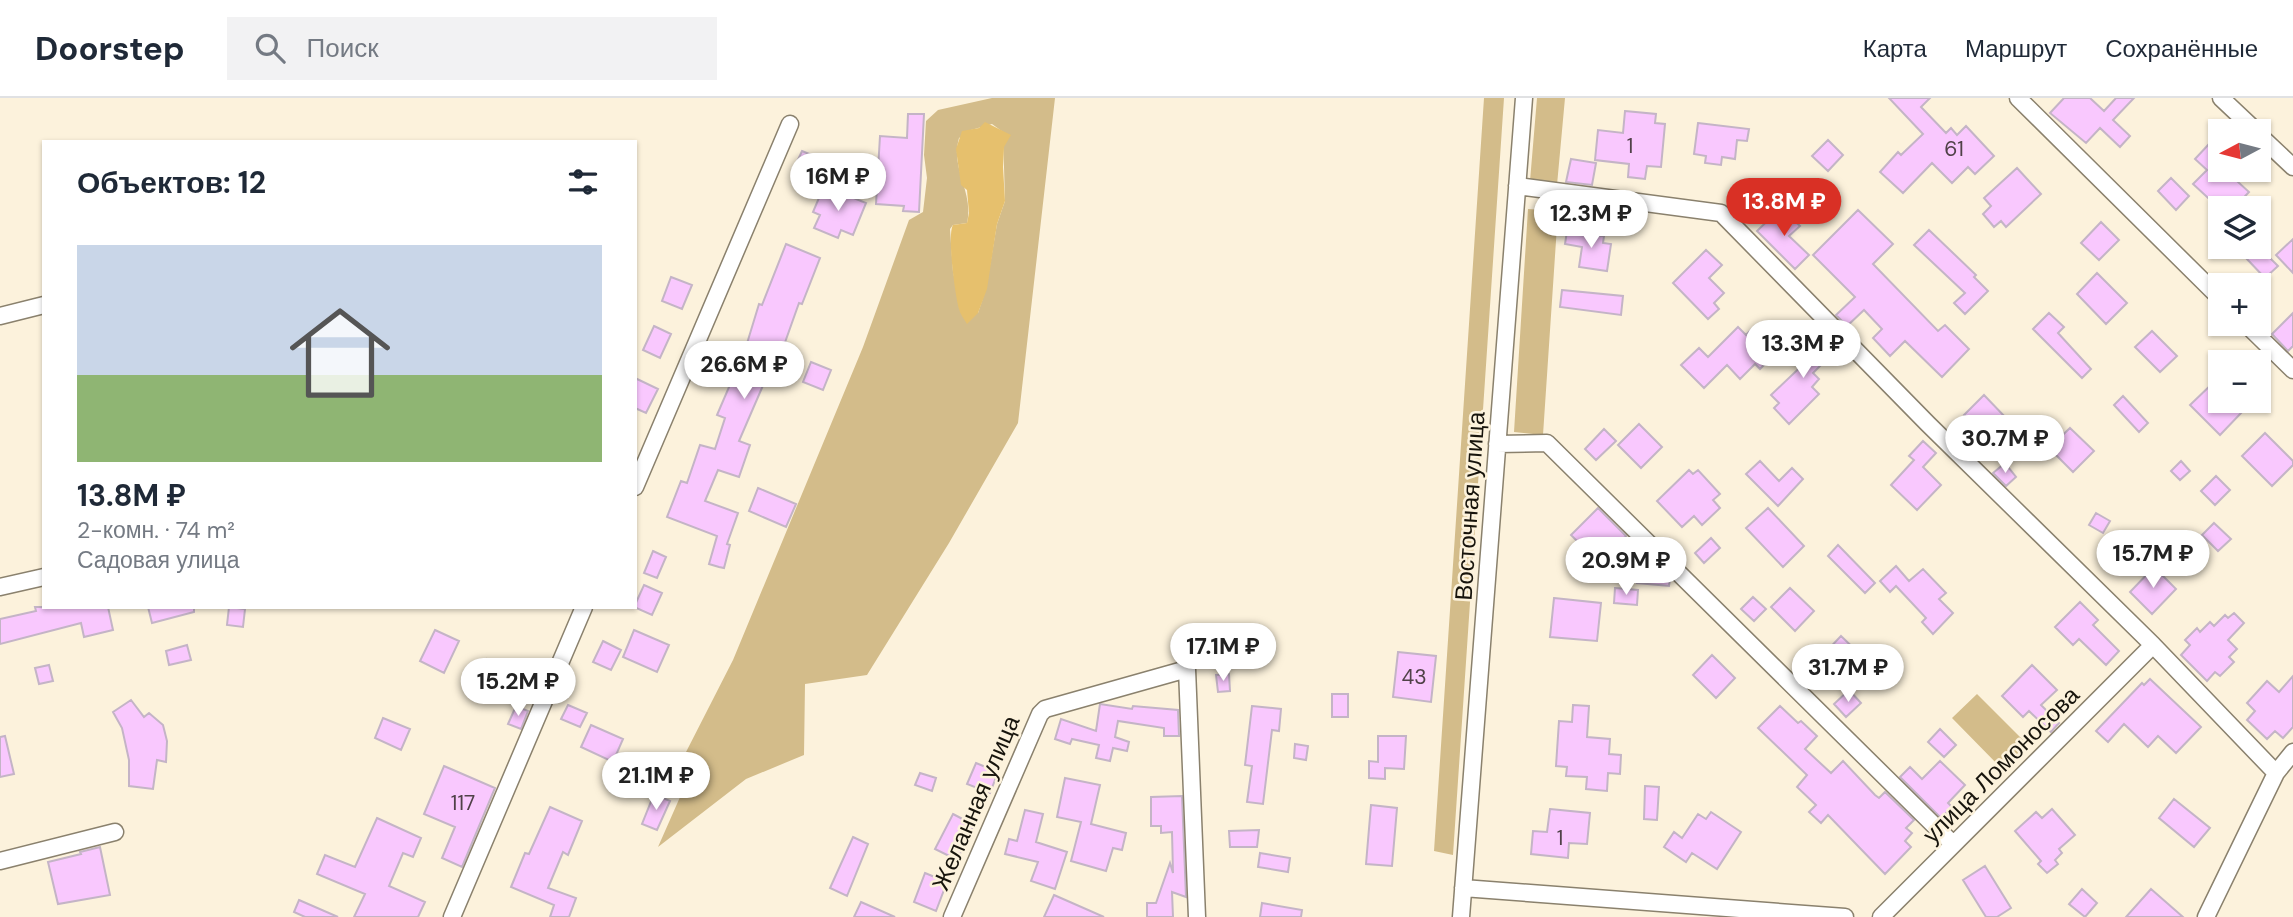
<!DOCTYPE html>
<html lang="ru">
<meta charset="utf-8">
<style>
body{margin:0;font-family:"DM Sans",sans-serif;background:#f2f2f3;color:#1f2937;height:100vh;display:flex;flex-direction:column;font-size:26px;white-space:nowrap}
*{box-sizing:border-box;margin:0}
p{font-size:23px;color:#747a83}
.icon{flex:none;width:38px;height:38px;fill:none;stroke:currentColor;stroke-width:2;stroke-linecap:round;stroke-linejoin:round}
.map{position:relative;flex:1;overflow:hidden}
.sheet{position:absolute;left:42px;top:42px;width:595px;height:469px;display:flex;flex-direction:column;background:#fff;border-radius:0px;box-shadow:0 2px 5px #0004}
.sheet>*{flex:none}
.needle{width:46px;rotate:263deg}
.fabs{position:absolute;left:2208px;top:21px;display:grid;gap:14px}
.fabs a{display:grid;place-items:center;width:63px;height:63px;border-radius:0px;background:#fff;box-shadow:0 2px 5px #0004;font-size:35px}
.price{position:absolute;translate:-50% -60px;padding:0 16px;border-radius:24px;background:#fff;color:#222;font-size:23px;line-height:46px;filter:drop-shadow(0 2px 4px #0008)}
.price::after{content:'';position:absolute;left:50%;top:42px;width:21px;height:16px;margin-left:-10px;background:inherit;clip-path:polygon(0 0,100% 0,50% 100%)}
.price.active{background:#d93025;color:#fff}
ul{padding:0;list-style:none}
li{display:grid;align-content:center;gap:14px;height:371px;padding:0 35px}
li+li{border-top:2px solid #e0e1e3}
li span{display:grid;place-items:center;height:217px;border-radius:0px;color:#555}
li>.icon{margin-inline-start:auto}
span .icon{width:126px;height:126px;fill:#fffc;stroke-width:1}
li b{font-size:30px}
h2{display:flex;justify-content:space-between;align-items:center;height:84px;padding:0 35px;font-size:30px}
header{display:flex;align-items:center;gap:42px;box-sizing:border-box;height:98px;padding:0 35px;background:#fff;border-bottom:2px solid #e0e1e3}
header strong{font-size:33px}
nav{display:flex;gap:38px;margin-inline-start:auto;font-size:24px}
.search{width:490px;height:63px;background:#f2f2f3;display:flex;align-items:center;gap:18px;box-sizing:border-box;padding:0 24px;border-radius:0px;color:#747a83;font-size:26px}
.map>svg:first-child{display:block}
.green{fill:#d3bc8a;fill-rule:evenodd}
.water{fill:#e6c06d}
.building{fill:#f9c8fe;stroke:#c4b4c6;stroke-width:2}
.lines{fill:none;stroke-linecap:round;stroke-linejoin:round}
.street-casing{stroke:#8a816d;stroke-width:19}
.street{stroke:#fff;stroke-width:16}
.labels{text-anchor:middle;stroke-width:5;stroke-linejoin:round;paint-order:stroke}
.number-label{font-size:21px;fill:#504148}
.street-label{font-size:24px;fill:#17140c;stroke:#fcf2dc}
</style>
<header>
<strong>Doorstep</strong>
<div class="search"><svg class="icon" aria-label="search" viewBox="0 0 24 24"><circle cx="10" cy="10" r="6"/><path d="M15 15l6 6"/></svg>Поиск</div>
<nav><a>Карта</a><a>Маршрут</a><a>Сохранённые</a></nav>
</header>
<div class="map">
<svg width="2293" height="819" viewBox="0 0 2293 819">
<rect width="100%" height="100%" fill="#fcf2dc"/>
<path class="green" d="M992,0H1055L1018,325L949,445L867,577L805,586L804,657L746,681L658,749L688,681L685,656L733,562L863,249L909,122L923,114L927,80L924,57L926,23L938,12ZM992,26L1003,34L1005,103L997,126L986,191L978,215L957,191L953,174L950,131L953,127L967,125C974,93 950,72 959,40L971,32Z
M1484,0H1504L1453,757L1434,753Z
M1537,0H1565L1557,87L1530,83Z
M1528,111L1558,113L1543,337L1514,334Z
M1977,596L2027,646L2002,671L1952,620Z"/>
<path class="water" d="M985,24L1011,37L1004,49L1003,69L1005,103L997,126L987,191L978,215L967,226C964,221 960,216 959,211C955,197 947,137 953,127L967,125L969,115L967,92L961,87L956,51L962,33L979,30Z"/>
<path class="building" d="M1889,0H1930L1921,9L1946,35L1951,30L1957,37L1966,28L1994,58L1975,76L1968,69L1952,85L1932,65L1903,95L1880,74L1898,54L1901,57L1923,36Z
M2064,0H2090L2104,13L2116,0H2134L2113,22L2130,38L2120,49L2100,30L2086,45L2050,15Z
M1625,13L1656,16L1655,25L1665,26L1661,69L1647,68L1645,81L1628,79L1629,66L1595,62L1598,32L1623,35Z
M908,16H924L919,114L903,113L904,108L876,106L880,38L907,40Z
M1698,25L1749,31L1747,43L1737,42L1735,61L1722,59L1721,67L1705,65L1706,58L1694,56Z
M1828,42L1843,57L1828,73L1812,58Z
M2209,46L2221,57V72H2237L2243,78L2238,84L2249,94L2234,110H2219L2193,86L2207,72L2195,61Z
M802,53L826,63L820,76L796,66Z
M1571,61L1596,65L1592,87L1566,84Z
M2017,70L2041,96L2006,129L2001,123L1994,129L1983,116L1991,108L1984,100Z
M2171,80L2189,98L2176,112L2158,93Z
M824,88L866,105L853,137L841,132L838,140L814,130L820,117L813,114Z
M1781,110L1800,128L1789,138L1809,157L1795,171L1757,133Z
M1858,112L1893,146L1873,166L1938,233L1945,227L1969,251L1942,279L1905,243L1890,258L1873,240L1882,231L1864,212L1847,228L1836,217L1855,199L1813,157Z
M2101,124L2119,142L2099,162L2081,145Z
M1929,132L1976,177L1974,179L1988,193L1965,216L1954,205L1965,195L1914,147Z
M1567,133L1604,138L1603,145L1611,146L1607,173L1579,169L1582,149L1565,146Z
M2293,141V175L2276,157Z
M786,146L820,160L802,206L799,205L778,264L774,262L739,343L750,347L739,379L718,372L705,403L738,415L727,446L730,447L724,470L719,469L709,466L717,438L667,419L681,383L687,385L700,347L715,351L725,320L717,317L745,252L759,206L762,207Z
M2256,149H2259L2278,168L2265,180L2245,159Z
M1706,152L1722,167L1709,180L1724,195L1714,205L1719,211L1708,221L1673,185Z
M2097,175L2127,205L2106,226L2077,196Z
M671,179L692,187L682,211L662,203Z
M1562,192L1623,198L1621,217L1560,209Z
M2049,215L2064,229L2058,235L2091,271L2082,280L2033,231Z
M2293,215V248L2288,253L2272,236Z
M654,228L671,236L660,260L643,252Z
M1738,229L1746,237L1751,232L1775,256L1760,271L1755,266L1740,281L1727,267L1704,290L1681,267L1699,250L1708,259Z
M1821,232L1837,251L1813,275L1819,281L1812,289L1819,296L1789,326L1774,310L1779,305L1771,297L1811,259L1802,250Z
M2152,233L2177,258L2160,274L2135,249Z
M811,264L831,272L823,292L803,284Z
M635,280L658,291L646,315L635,310Z
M2214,284L2221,291V303H2233L2243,313L2220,337L2190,307Z
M1984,297L2007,321L1988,340L1964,317Z
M2123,298L2148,325L2139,334L2114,307Z
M1639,326L1662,349L1641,370L1618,347Z
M2070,330L2094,353L2073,374L2049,350Z
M1604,331L1616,343L1596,362L1585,351Z
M2265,335L2293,363V367L2272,388L2242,358Z
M1923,343L1936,355L1923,369L1941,387L1917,412L1891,387L1914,362L1909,358Z
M1760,363L1779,383L1792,370L1803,381L1778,408L1746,376Z
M2181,363L2190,373L2180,382L2171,373Z
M2005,365L2016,379L2006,388L1993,375Z
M1689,372L1693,376L1698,372L1720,396L1713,402L1720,410L1702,427L1694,418L1682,429L1657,403Z
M2216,378L2230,392L2215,407L2201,393Z
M758,390L796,406L786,429L749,413Z
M1598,410L1626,438L1599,465L1571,437Z
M1768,410L1804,448L1783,469L1746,430Z
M2096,415L2110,423L2103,435L2089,427Z
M2214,425L2231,441L2218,453L2202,437Z
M1711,440L1720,450L1704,465L1695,455Z
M1838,447L1875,485L1865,495L1828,458Z
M653,453L666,459L657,480L644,475Z
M1896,468L1909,483L1923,471L1946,495L1939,501L1953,515L1933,536L1922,524L1926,520L1896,488L1890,494L1880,483Z
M2154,469L2176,491L2152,516L2130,494Z
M1638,471L1662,474L1670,481L1669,488L1637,485Z
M644,487L662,495L652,517L634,509Z
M1615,490L1638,492L1637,507L1614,505Z
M1790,490L1814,513L1795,533L1771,509Z
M1753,499L1766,511L1754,523L1741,511Z
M1554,500L1601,505L1597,543L1550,539Z
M2080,504L2098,522L2093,527L2119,553L2106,567L2079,541L2073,547L2055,529Z
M35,509H108L113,532L84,539L81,525L0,546V521L36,513Z
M148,509H194V514L152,525Z
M229,509L245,511L243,529L227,527Z
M2234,515L2244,525L2228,542L2237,551L2229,559L2234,564L2220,578L2215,574L2207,583L2181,557L2190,547L2185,542L2197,530L2200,534L2210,524L2214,528L2225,517L2228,520Z
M435,532L459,543L444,575L420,563Z
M634,532L669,547L657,574L623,559Z
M1841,538L1866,562L1846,582L1822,558Z
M603,543L621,552L611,572L593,564Z
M187,547L191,562L169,567L166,553Z
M1398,554L1436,558L1431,604L1393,599Z
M1712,557L1735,580L1716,600L1693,577Z
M487,561L519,575L507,603L475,589Z
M49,567L53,583L39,586L35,570Z
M2032,567L2057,592L2041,607L2059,625L2051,634L2029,613L2023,619L2002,598Z
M1229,576L1230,593L1218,594L1216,577Z
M2293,578V629L2283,640L2275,633L2267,641L2247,622L2255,613L2247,605L2267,583L2279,594Z
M2150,581L2201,629L2176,655L2158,638L2148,649L2124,626L2108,644L2096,633L2142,585L2144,587Z
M1849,592L1861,605L1846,619L1834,606Z
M1332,596H1348V619H1332Z
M131,602L144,619L149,615L163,627L167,643L166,664L157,662L153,691L129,688V662L122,630L113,614Z
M1100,606L1132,611L1133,608L1178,612L1179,638H1164V630L1118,623L1115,639L1129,644L1127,653L1113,650L1110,663L1096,660L1099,647L1072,641L1070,646L1055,641L1061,621L1096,633Z
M568,607L587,615L580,629L561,621Z
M1573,607L1589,608L1587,639L1610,641L1609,656L1621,657L1620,676L1608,675L1607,693L1586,691L1587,679L1566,678L1567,669L1556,668L1559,623L1572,624Z
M516,608L528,613L521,631L508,626Z
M1252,608L1281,611L1279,633L1272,632L1263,706L1247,704L1252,668L1245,667Z
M1780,608L1798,625L1801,623L1817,638L1805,651L1831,675L1843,663L1875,697L1879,700L1885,694L1914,722L1906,730L1912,735L1905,743L1911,749L1885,776L1828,717L1821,725L1809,714L1816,707L1797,689L1807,677L1758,630Z
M383,620L410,631L401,652L375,640Z
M591,627L623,641L613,664L581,649Z
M1940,631L1956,647L1944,659L1928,644Z
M5,638L14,676L0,679V639Z
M1378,638H1406L1404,671L1385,670V681L1369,680V663L1378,664Z
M1295,646L1308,648L1306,662L1294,660Z
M1940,663L1965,687L1948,705L1952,709L1941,720L1900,679L1910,669L1922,681Z
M976,665L998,674L990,695L967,686Z
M444,668L495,690L462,769L442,760L455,729L424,716Z
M920,675L936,680L932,693L915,687Z
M1065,680L1100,687L1091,726L1126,735L1122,752L1113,750L1106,773L1071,763L1081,724L1057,719Z
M1645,688L1659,689L1657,722L1644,721Z
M654,696L670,703L657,732L642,726Z
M1182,698L1186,799L1172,794L1173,819H1147V805H1156L1170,765L1173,775L1172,734L1161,735V728H1151V699Z
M2174,701L2210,730L2194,749L2159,720Z
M1371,707L1397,710L1392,768L1366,766Z
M550,709L582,723L568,757L563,754L548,790L576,800L569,819H550L554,807L511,789L525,755L529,756Z
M1550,711L1590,715L1587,746L1569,745L1568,760L1531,756L1533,733L1547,734Z
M2052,711L2075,737L2059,751L2062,755L2055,762L2058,766L2047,775L2038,766L2041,763L2015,733L2036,714L2042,720Z
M1025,712L1043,716L1036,744L1067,754L1055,791L1031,783L1038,764L1005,756L1009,741L1017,743Z
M1711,714L1741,734L1717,771L1692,755L1686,764L1664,749L1674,734L1682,740L1698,716L1706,721Z
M953,716L974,727L957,762L935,751Z
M377,720L421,740L413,759L403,755L389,788L425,804L418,819H354L365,796L317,776L325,757L355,769Z
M1259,732L1257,749H1230L1229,733Z
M853,739L868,746L847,798L830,790Z
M100,749L110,797L58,806L48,764L81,756L80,754Z
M1260,755L1290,760L1288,774L1258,769Z
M1985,768L2011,810L1997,819H1986L1963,782Z
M925,775L947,784L936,813L914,804Z
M2082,791L2097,805L2085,819L2069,806Z
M2151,791L2183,819H2126Z
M1054,797L1104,819H1044Z
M299,802L338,819H305L294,814Z
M861,804L895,819H854Z
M1262,805L1302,812L1301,819H1260Z"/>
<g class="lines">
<defs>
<path id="street" d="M2018,0L2221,201
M2221,0L2256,33
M2259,37L2293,69
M1517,88L1721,115L1928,326L2153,547L2276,675
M0,218L44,207
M2246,226L2293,272
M1497,346L1547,345L1953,746
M635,389L790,26
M0,489L44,479
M0,763L115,734
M1463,790L1845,819
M452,819L584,509
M952,819L1040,616L1045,611L1187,571L1197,819
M1461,819L1524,0
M1881,819L2153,547
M2206,819L2276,675L2293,654"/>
</defs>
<use href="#street" class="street-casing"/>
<use href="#street" class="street"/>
</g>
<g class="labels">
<g class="number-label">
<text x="1630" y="55">1</text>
<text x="1954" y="58">61</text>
<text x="1414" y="586">43</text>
<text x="463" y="712">117</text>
<text x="1560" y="747">1</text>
</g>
<g class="street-label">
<text transform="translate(1470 408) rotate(-86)" y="8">Восточная улица</text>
<text transform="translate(2001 667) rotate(-45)" y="8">улица Ломоносова</text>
<text transform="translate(976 705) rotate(-67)" y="8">Желанная улица</text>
</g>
</g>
</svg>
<div class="fabs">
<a><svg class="needle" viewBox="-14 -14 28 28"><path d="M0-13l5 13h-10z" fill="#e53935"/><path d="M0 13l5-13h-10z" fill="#747a83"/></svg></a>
<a><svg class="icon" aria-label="layers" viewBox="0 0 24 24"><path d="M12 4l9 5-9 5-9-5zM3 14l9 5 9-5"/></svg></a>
<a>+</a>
<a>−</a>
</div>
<b class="price" style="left:838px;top:115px">16M ₽</b>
<b class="price active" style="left:1784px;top:140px">13.8M ₽</b>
<b class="price" style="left:1591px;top:152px">12.3M ₽</b>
<b class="price" style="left:1803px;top:282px">13.3M ₽</b>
<b class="price" style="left:744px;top:303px">26.6M ₽</b>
<b class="price" style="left:2005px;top:377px">30.7M ₽</b>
<b class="price" style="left:2153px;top:492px">15.7M ₽</b>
<b class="price" style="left:1626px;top:499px">20.9M ₽</b>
<b class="price" style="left:1223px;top:585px">17.1M ₽</b>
<b class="price" style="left:1848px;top:606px">31.7M ₽</b>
<b class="price" style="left:518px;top:620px">15.2M ₽</b>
<b class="price" style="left:656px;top:714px">21.1M ₽</b>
<section class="sheet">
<h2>Объектов: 12<svg class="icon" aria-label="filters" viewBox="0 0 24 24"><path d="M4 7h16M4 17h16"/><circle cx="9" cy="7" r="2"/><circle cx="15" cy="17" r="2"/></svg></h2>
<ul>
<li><span style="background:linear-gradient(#c9d6e8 60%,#8fb573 0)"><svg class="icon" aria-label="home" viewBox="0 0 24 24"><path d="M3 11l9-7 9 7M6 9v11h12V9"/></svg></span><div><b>13.8M ₽</b><p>2-комн. · 74 m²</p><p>Садовая улица</p></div></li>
</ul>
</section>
</div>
